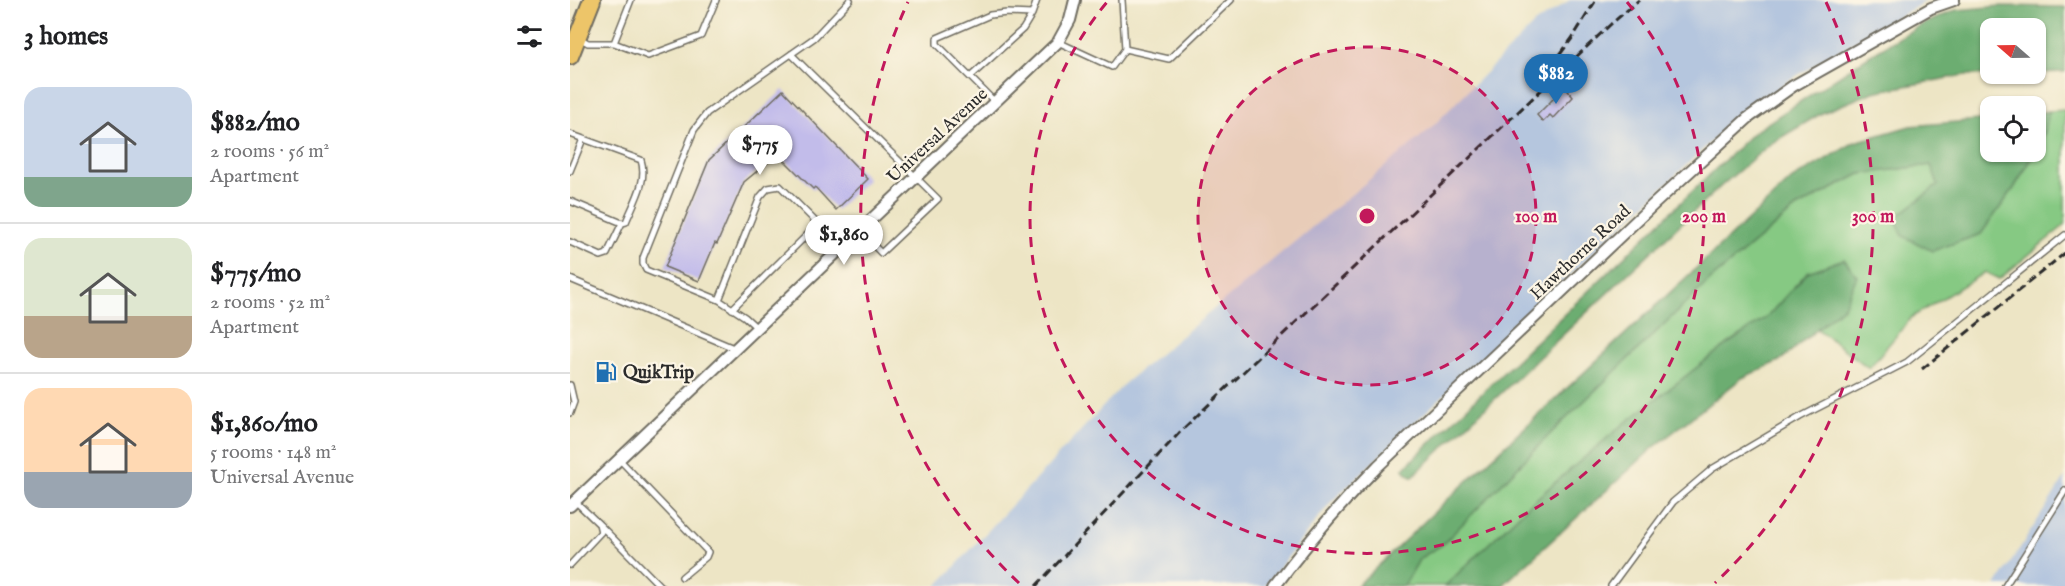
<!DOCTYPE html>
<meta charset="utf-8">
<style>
body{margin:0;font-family:"IM FELL English",serif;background:#f6f6f6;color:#202124;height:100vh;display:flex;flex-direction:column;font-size:22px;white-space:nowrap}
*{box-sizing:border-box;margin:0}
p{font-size:20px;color:#757577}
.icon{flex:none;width:33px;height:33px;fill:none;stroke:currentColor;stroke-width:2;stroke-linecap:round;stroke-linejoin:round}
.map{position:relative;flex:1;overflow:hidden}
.details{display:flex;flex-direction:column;background:#fff;width:570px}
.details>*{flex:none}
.needle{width:39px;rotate:290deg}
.fabs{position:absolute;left:1410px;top:18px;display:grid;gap:12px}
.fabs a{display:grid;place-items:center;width:66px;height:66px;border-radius:12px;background:#fff;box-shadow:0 2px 4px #0004;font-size:30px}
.price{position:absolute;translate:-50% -51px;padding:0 14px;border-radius:21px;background:#fff;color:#222;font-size:20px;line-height:39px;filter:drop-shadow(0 2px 3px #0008)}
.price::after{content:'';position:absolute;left:50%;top:36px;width:18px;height:14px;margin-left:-9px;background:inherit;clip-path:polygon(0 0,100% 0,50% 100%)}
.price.selected{background:#1f6fb2;color:#fff}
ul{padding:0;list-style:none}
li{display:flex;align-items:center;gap:18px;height:150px;padding:0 24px}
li+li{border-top:2px solid #e0e0e0}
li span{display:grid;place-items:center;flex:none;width:168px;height:120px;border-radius:18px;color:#555}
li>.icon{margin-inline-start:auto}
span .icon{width:72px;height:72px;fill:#fffc;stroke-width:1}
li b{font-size:26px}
h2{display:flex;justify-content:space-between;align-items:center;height:72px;padding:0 24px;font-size:26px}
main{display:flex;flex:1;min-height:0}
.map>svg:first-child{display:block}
.industrial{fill:#b5c6de}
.green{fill:#86c983;stroke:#587a57;stroke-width:1.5}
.forest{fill:#6cad71;stroke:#4c6c4e;stroke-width:1.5}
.building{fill:#c2bcea}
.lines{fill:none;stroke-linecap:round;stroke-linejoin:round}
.lane-casing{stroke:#6f6c61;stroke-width:8}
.street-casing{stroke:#6f6c61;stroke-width:14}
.primary-casing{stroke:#6f6c61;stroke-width:20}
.lane{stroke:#fff;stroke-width:5}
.street{stroke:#fff;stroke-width:10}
.primary{stroke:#edc569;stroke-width:16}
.rail{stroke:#2b2b2b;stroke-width:3;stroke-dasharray:9 4.5;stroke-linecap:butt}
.ring{fill:none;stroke:#c2185b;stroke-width:3;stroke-dasharray:10 8}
.labels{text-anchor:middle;stroke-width:4.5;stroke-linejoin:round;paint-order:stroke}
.street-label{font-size:18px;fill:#2b2b2b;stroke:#fcf5e5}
.poi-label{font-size:18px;font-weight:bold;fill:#2b2b2b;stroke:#fcf5e5;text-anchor:start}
.centre{fill:#c2185b;stroke:#fcf5e5;stroke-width:3}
.ring-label{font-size:18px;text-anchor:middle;font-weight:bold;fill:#c2185b;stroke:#fcf5e5;stroke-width:4.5;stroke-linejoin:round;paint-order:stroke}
</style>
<main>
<section class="details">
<h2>3 homes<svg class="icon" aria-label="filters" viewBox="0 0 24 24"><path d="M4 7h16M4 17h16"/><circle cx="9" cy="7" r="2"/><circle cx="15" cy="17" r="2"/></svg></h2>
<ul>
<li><span style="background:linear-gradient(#c9d6e8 75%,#7fa58c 0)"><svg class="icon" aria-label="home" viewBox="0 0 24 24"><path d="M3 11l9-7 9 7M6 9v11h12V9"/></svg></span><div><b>$882/mo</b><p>2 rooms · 56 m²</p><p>Apartment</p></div></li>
<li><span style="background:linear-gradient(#dfe7d0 65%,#b9a48a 0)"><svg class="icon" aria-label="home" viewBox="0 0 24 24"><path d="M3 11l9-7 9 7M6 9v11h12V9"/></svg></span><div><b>$775/mo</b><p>2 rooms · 52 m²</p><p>Apartment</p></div></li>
<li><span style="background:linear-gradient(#ffd9b3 70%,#9aa5b1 0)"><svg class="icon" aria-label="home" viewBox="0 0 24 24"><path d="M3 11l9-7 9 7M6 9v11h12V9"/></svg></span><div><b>$1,860/mo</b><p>5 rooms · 148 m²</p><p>Universal Avenue</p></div></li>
</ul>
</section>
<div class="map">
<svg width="1495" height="586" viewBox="0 0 1495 586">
<rect width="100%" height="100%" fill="#fcf5e5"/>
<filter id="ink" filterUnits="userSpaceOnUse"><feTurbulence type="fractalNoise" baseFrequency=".0167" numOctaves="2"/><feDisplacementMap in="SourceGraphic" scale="12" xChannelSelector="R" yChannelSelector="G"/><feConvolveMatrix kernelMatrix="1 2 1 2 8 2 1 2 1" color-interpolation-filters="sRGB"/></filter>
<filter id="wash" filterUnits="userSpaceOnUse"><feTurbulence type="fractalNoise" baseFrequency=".008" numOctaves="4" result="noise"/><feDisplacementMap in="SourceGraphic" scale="24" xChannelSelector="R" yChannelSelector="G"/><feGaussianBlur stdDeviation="1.35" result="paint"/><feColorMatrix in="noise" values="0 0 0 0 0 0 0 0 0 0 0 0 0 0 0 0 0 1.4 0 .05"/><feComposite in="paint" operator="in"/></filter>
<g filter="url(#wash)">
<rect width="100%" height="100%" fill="#ede5c5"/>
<path class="industrial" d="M1000,0H1358L1221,79L1149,134L761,502L695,586H367L555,383L859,130L964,24Z
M1495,477V586H1426Z"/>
<path class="green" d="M1495,110V225L1429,279L1415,272L1342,317L1299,368L1247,329L1274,306L1238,271L1197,317L1152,348L1050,427L959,505L875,586H834L850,558L872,544L981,433L1140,280L1226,208L1290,174L1361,165L1368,185L1325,218L1362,251L1410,234L1444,188L1466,152L1475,132L1479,111Z"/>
<path class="forest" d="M1430,6L1495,7V72L1466,73V28H1420V74H1445L1395,75L1303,92L1252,113L1200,144L1150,187L842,477L833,469L1184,132L1305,52L1349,26L1386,10Z
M1479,111L1475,132L1466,149V113Z
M1420,119V152H1464L1444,188L1411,234L1362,251L1333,236L1325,218L1368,185L1361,165L1290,174L1226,208L1140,280L981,433L872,545L850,558L834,586H787L878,499L1222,179L1285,142L1340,126Z
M1274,259L1287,276L1274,306L1247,329L1211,360L1172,378L1083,448L932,586H875L959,505L1050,427L1152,348L1197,317L1238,272Z"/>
<g id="blocks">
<path class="building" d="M995,87L1003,97L983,118L980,115L973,122L967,115Z
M213,90L298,179L266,210L245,187L243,189L208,154L174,182L147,244L145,243L129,281L95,267L139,160Z"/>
</g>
</g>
<g filter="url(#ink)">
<use href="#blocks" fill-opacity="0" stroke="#6f6c61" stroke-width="1.5"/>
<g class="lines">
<defs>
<path id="lane" d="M9,38L18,43H44L78,56L131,36L146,0
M488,42L542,67L555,49L552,0
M44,43L61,0
M555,49L599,59L661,0
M221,54L368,199L311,253L290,231
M400,77L453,29L462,14
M424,101L367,44V38L420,15L437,13L462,14L467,0
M0,134L71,160C78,181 64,202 56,222L52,223L37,254L31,256L0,242
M0,171L13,139
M0,201L52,223
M0,279L166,349
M149,300L76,270L73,264V258L124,130L137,113L244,38L280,0
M162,309L248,224
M187,328L175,317L149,300L190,197L198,188L210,186L272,248
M0,385L4,402L0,413
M49,459L138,552L136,557L112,577
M30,525L90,586
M0,565L31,532L29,524L5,501
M1041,586L1103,502L1142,469L1230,417L1337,362L1495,235
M1435,586L1495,491"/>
<path id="street" d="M0,506L488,42L500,20L505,0
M705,586C737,543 770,504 808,466L1084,204L1178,118L1223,86L1361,8L1384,0"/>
<path id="primary" d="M0,56L22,0"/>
</defs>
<use href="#lane" class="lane-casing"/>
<use href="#street" class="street-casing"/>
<use href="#primary" class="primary-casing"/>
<use href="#lane" class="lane"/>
<use href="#street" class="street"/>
<use href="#primary" class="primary"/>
<path class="rail" d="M966,87L1003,37L1026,0
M1352,369L1495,253
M466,586L612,430L1041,24L1069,0"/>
</g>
</g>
<circle cx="797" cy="216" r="169" fill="#c2185b" fill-opacity=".12"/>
<g class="ring">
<circle cx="797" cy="216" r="169"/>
<path d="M1057 2A337 337 0 1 1 537 2"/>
<path d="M449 583A506 506 0 0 1 338 2M1256 2A506 506 0 0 1 1145 583"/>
</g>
<defs>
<symbol id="fuel-bare" viewBox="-9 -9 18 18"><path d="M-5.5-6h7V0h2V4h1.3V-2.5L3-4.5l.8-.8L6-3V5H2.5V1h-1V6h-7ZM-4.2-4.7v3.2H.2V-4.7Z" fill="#1f6fb2" stroke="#fcf5e5" stroke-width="2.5" paint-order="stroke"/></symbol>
</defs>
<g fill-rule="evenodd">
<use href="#fuel-bare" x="21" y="357" width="30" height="30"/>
</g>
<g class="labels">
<g class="street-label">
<text transform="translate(367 135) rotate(-43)" y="6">Universal Avenue</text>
<text transform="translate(1010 252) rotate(-43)" y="6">Hawthorne Road</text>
</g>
<g class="poi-label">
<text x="53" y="378">QuikTrip</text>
</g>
</g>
<circle cx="797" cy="216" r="9" class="centre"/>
<g class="ring-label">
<text x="966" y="222">100 m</text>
<text x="1134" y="222">200 m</text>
<text x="1303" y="222">300 m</text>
</g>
</svg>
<div class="fabs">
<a><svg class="needle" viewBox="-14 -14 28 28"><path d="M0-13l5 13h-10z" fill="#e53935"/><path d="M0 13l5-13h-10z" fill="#757577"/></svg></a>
<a><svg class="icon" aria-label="locate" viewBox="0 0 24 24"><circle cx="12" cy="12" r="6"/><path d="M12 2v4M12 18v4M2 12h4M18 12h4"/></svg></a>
</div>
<b class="price selected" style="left:986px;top:105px">$882</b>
<b class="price" style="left:190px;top:176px">$775</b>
<b class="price" style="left:274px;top:266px">$1,860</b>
</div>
</main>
